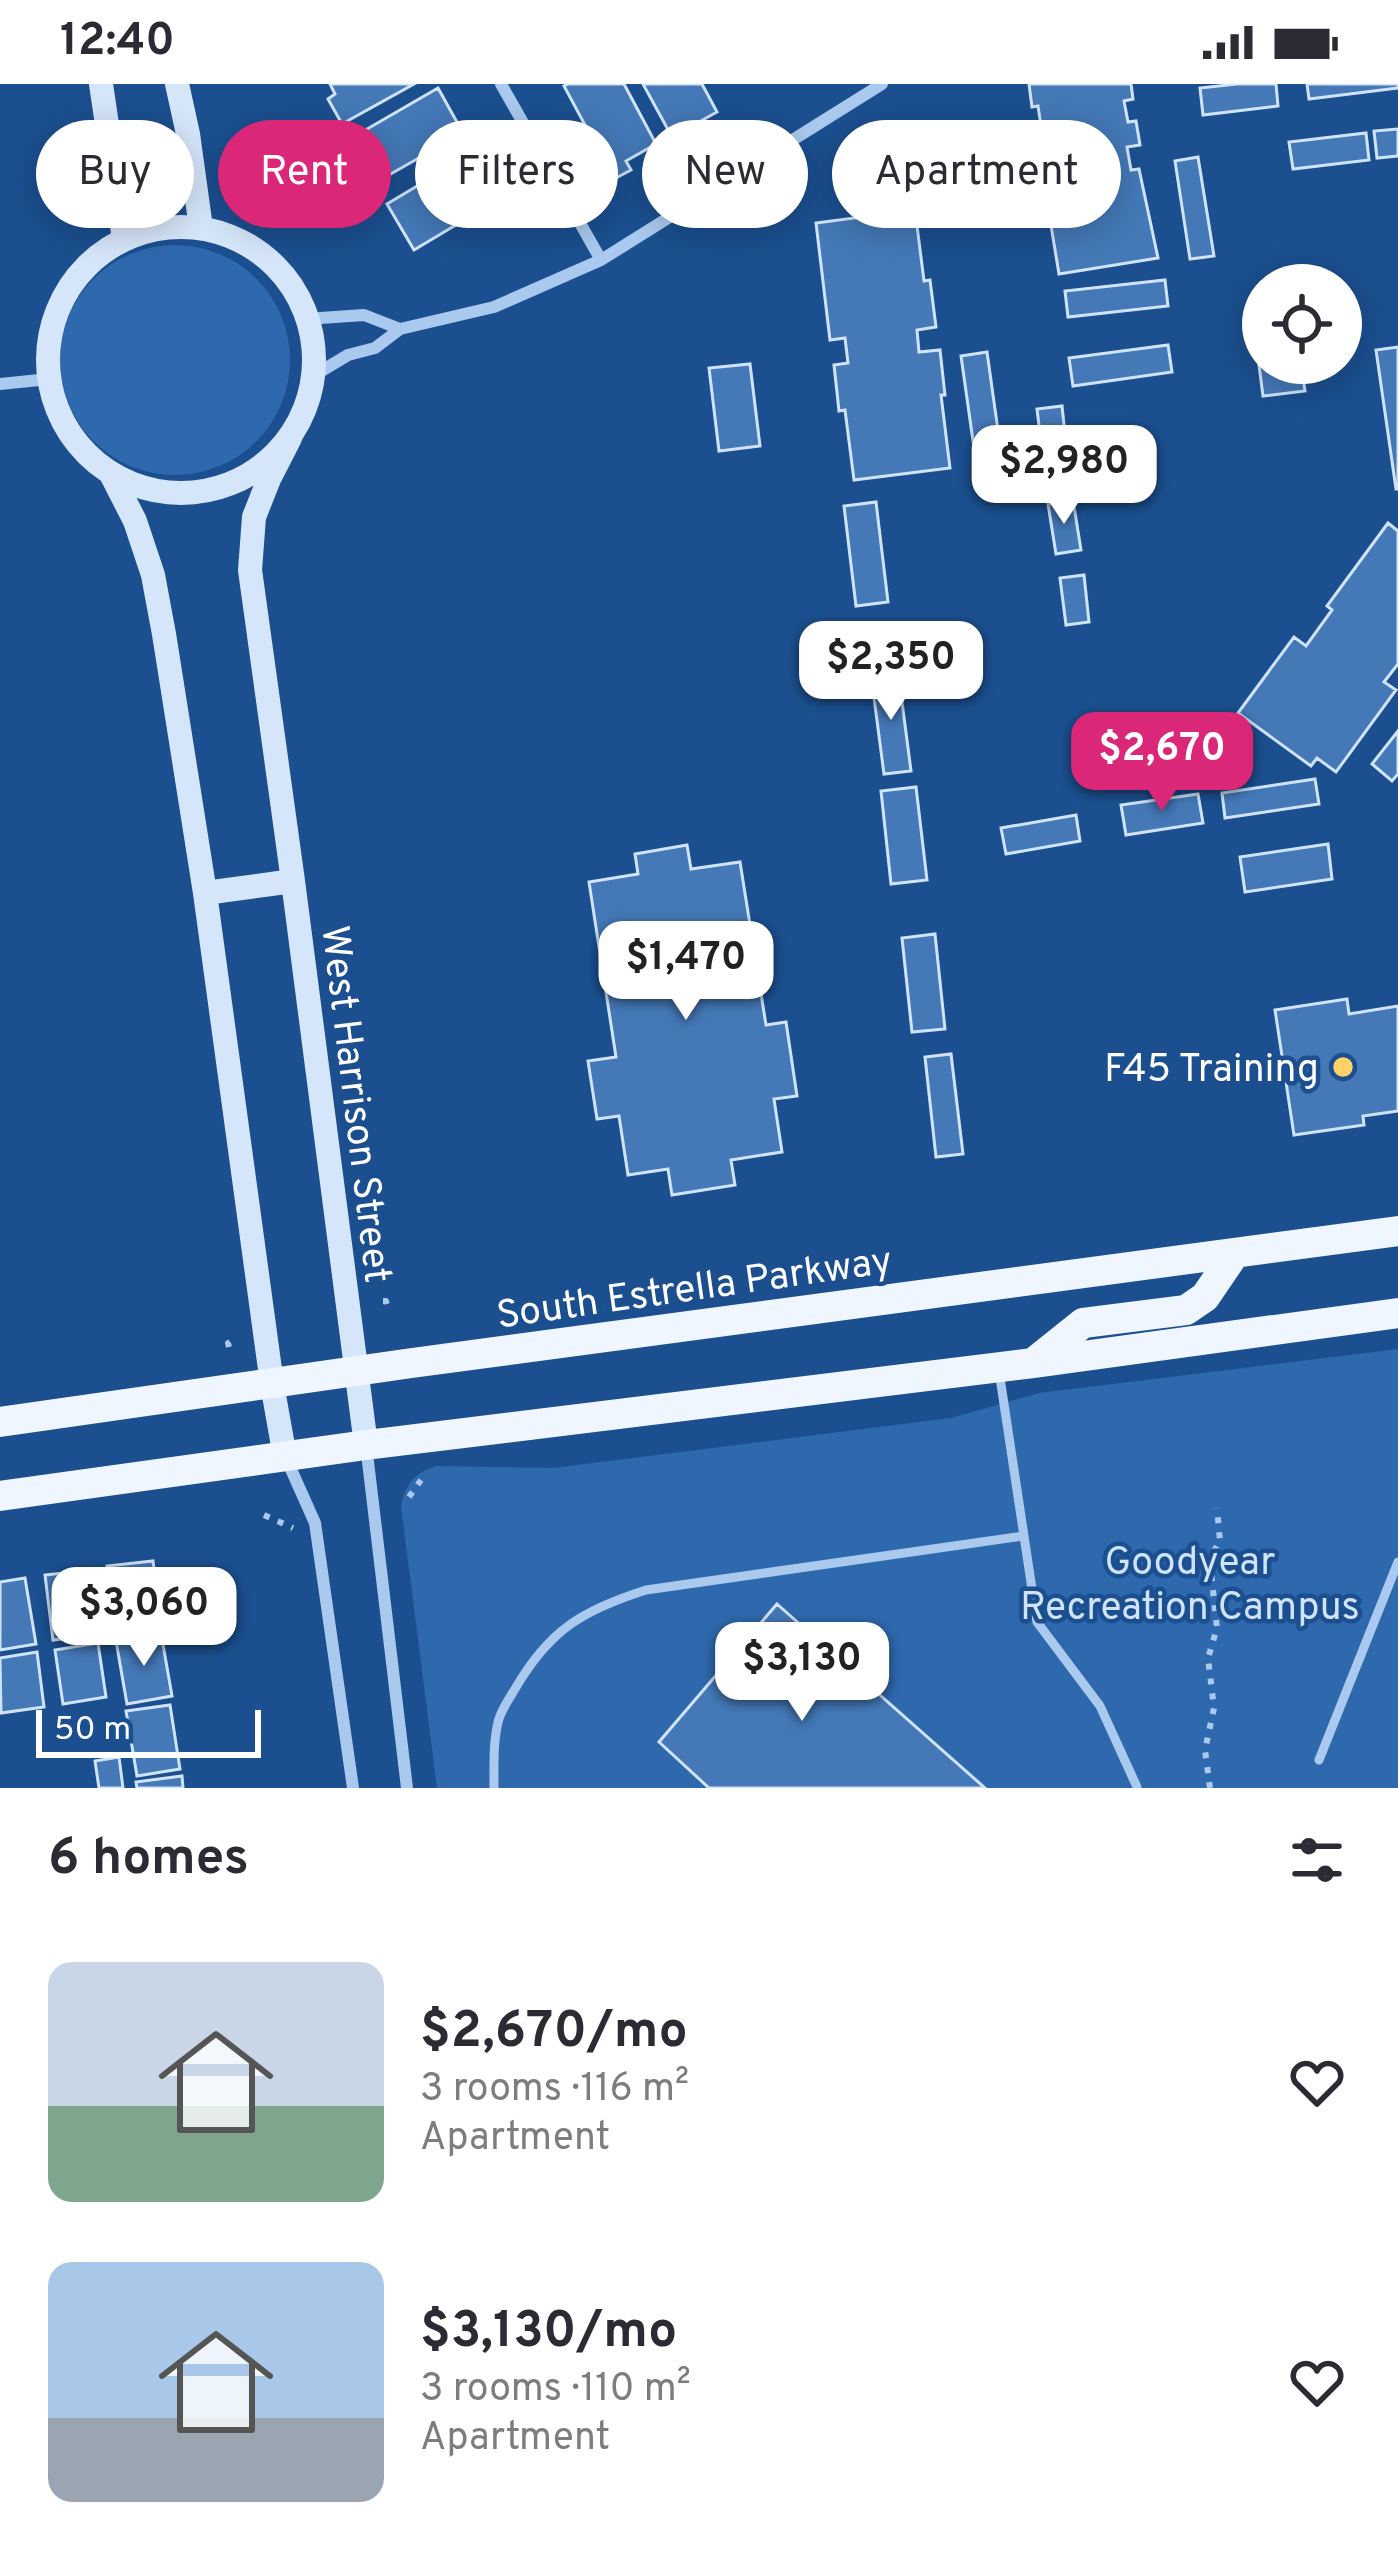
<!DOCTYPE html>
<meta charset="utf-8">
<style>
body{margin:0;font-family:Overpass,sans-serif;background:#f7f7f7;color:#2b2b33;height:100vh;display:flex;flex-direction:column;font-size:45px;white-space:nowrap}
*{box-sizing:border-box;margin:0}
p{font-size:39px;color:#7c7c81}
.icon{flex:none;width:66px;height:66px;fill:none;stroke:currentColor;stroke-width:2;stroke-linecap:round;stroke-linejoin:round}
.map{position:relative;height:1704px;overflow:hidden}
.drawer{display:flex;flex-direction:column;background:#fff;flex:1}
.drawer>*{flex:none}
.guide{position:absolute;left:36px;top:36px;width:1326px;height:108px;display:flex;gap:24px}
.controls{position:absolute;left:1242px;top:180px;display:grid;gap:24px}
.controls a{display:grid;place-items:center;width:120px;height:120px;border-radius:50%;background:#fff;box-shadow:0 6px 30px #0003;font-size:60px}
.scale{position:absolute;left:36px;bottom:30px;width:225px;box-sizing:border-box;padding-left:12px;border:6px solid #fff;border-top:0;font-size:33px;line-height:42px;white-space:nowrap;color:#fff;-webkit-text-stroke:9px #1b4f8f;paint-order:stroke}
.price{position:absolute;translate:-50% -102px;padding:0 27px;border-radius:24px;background:#fff;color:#222;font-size:39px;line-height:78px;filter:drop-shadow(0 3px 6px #0008)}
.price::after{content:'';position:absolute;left:50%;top:72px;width:36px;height:27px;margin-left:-18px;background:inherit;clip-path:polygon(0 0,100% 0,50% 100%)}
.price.selected{background:#db2777;color:#fff}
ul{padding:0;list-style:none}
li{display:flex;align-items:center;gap:36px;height:300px;padding:0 48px}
li span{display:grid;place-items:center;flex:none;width:336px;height:240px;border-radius:24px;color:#555}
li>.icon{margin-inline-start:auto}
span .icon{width:144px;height:144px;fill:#fffc;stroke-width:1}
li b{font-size:51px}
h2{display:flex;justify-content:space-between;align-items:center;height:144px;padding:0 48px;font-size:51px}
.chip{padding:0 42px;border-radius:54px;background:#fff;box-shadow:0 6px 30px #0003;font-size:42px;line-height:108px}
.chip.selected{background:#db2777;color:#fff}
.status{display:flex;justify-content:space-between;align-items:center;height:84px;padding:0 60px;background:#fff;direction:ltr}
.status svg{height:33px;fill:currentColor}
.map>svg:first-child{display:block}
.green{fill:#2e69ad}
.building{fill:#4478b7;stroke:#cfe3fa;stroke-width:3}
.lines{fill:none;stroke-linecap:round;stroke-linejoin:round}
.path{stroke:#a9c9ee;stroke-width:6;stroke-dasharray:6 9;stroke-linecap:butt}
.lane{stroke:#a9c9ee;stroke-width:9}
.street{stroke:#a9c9ee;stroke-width:12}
.secondary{stroke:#d6e6fa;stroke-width:24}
.primary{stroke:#f0f6ff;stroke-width:30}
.poi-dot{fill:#ffd166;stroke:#1b4f8f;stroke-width:4.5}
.labels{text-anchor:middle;stroke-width:9;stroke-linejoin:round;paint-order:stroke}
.poi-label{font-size:39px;fill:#fff;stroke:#1b4f8f;text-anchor:end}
.street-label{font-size:39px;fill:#fff;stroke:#1b4f8f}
.park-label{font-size:39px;fill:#cfe3fa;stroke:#1b4f8f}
</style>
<div class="status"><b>12:40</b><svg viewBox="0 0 49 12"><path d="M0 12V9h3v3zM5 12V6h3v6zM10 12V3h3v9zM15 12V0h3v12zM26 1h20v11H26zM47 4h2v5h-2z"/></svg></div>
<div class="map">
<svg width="1398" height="1704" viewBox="0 0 1398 1704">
<rect width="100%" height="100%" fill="#1b4f8f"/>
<path class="green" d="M60 276a115 115 0 1 1 230 0a115 115 0 1 1-230 0Z
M1398,1265V1704H437L401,1422C406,1399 414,1389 437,1382L553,1384L951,1334L1039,1309Z"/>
<path class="building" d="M330,0H414L342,40L328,15L335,10Z
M568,0H624L656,60L626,77L631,86L614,95L564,2Z
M643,0H702L717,28L672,53Z
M1029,0H1131L1133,15L1124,17L1128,38L1136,37L1140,61L1127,63L1131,86L1139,85L1158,174L1059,190L1044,99L1056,98L1052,74L1046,75L1038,22L1032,23Z
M1237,0H1276L1278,22L1203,31L1200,4Z
M1307,0H1398V4L1309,15Z
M438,4L463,49L380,96L355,52Z
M978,41L1021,105L998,120L956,56Z
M1398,45V72L1377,74L1374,47Z
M1366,49L1369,76L1293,85L1289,58Z
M469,71L496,117L414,166L387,120Z
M1198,73L1214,172L1190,175L1175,77Z
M915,126L924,197L930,196L936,243L917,246L919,268L940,266L945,311H941L950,384L854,396L845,326L839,327L834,281L848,279L845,254L830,256L816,139Z
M1165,196L1168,222L1068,233L1065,207Z
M1263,257V279H1301L1305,307L1263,312L1256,258Z
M1168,261L1172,288L1073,302L1069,274Z
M1398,263V405H1396L1376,266Z
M987,268L1001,368L975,371L961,272Z
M750,280L760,362L719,367L709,284Z
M1062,322L1070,397L1046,400L1037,325Z
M1073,416L1081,466L1056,470L1048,420Z
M876,418L888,518L856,522L844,422Z
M1388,439L1398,447V580L1384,598L1396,606L1336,688L1317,674L1311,682L1238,629L1294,553L1306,562L1332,526L1327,522Z
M1084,491L1089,538L1066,541L1060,494Z
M898,587L911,687L884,690L871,591Z
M1398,647V690L1392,697L1372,680Z
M1315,695L1319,720L1225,734L1222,709Z
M916,703L927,796L891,800L881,707Z
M1198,710L1203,739L1126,751L1121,721Z
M1076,731L1080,757L1006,770L1001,744Z
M1328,760L1332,795L1245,808L1240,773Z
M687,761L691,785L740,778L766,941L786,938L797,1012L774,1015L782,1068L731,1076L735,1101L672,1111L668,1085L628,1091L619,1032L597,1035L588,977L616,973L589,798L638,790L635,770Z
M935,850L945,945L912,948L902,854Z
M1347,915L1349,930L1398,922V1027L1363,1032L1364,1041L1294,1051L1275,926Z
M951,970L963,1070L936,1073L925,973Z
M153,1477L161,1542L114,1548L107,1482Z
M91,1486L99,1551L53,1556L45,1491Z
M25,1494L36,1560L0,1566V1498Z
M777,1520L985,1704H709L659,1658Z
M161,1549L172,1612L127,1620L116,1557Z
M98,1559L106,1613L63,1620L55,1566Z
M37,1568L44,1623L1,1629L0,1574Z
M170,1621L180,1685L137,1692L126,1627Z
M119,1673L123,1704H99L95,1677Z
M182,1692L183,1704H137L136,1698Z"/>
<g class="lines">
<path class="path" d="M383,1217H386L387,1221
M229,1263L228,1259L231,1258
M409,1413L421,1396
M264,1431L293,1444
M1210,1704L1205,1666L1214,1624L1208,1574L1217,1544L1211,1488L1214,1467L1220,1457L1217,1424"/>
<path class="lane" d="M999,1287L1037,1538L1100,1622L1137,1703
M1319,1676L1398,1478
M494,1704C494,1682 493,1660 498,1638C501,1626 509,1615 515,1605C549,1546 583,1526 646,1506L1023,1452"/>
<path class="street" d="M501,0L601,176
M306,235L364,231L400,245
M313,292L348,271L375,264L400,245L494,223L601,176L882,0
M0,300L49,295
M366,1361L407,1704
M286,1374L315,1439L353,1704"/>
<path class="secondary" d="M101,0L124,155
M177,0L188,50L201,144
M48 276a133 133 0 1 1 266 0a133 133 0 1 1-266 0Z
M290,354L269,395L254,433L250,486L293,797L366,1361
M111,390L135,437L153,491L164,550L205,809L272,1300L285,1373
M205,809L293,797"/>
<path class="primary" d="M1033,1279L1083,1239L1186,1226L1205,1213L1235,1169
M0,1338L412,1279L1398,1147
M0,1412L366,1361L1033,1279L1398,1229"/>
</g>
<circle class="poi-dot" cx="1343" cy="983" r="12"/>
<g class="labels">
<g class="poi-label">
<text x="1319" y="997">F45 Training</text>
</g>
<g class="street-label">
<text transform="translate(358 1020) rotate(83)" y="14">West Harrison Street</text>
<text transform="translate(694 1202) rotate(-8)" y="14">South Estrella Parkway</text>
</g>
<g class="park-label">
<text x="1190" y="1490">Goodyear<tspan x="1190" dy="45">Recreation Campus</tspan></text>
</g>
</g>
</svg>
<div class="controls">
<a><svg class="icon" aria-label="locate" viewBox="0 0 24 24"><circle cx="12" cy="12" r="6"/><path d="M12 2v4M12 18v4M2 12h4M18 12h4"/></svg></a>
</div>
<div class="scale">50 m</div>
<b class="price" style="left:1064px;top:443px">$2,980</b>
<b class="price" style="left:891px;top:639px">$2,350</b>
<b class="price selected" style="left:1162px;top:730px">$2,670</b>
<b class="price" style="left:686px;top:939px">$1,470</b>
<b class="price" style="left:144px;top:1585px">$3,060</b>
<b class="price" style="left:802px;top:1640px">$3,130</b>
<div class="guide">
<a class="chip">Buy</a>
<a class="chip selected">Rent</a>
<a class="chip">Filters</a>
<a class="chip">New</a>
<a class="chip">Apartment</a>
</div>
</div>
<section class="drawer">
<h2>6 homes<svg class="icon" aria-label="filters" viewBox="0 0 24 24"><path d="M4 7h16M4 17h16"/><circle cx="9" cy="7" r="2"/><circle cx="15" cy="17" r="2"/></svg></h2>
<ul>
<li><span style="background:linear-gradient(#c9d6e8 60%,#7fa58c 0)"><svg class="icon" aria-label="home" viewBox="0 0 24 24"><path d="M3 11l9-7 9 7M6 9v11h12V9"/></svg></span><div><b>$2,670/mo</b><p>3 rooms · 116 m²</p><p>Apartment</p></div><svg class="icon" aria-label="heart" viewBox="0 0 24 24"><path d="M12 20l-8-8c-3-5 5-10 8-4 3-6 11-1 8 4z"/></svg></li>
<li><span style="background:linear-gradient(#a9c7e8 65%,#9aa5b1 0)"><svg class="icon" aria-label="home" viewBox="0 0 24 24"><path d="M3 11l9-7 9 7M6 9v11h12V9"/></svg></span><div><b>$3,130/mo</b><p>3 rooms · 110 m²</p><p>Apartment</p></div><svg class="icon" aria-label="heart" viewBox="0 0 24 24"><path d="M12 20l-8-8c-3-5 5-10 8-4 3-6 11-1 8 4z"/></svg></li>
</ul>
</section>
